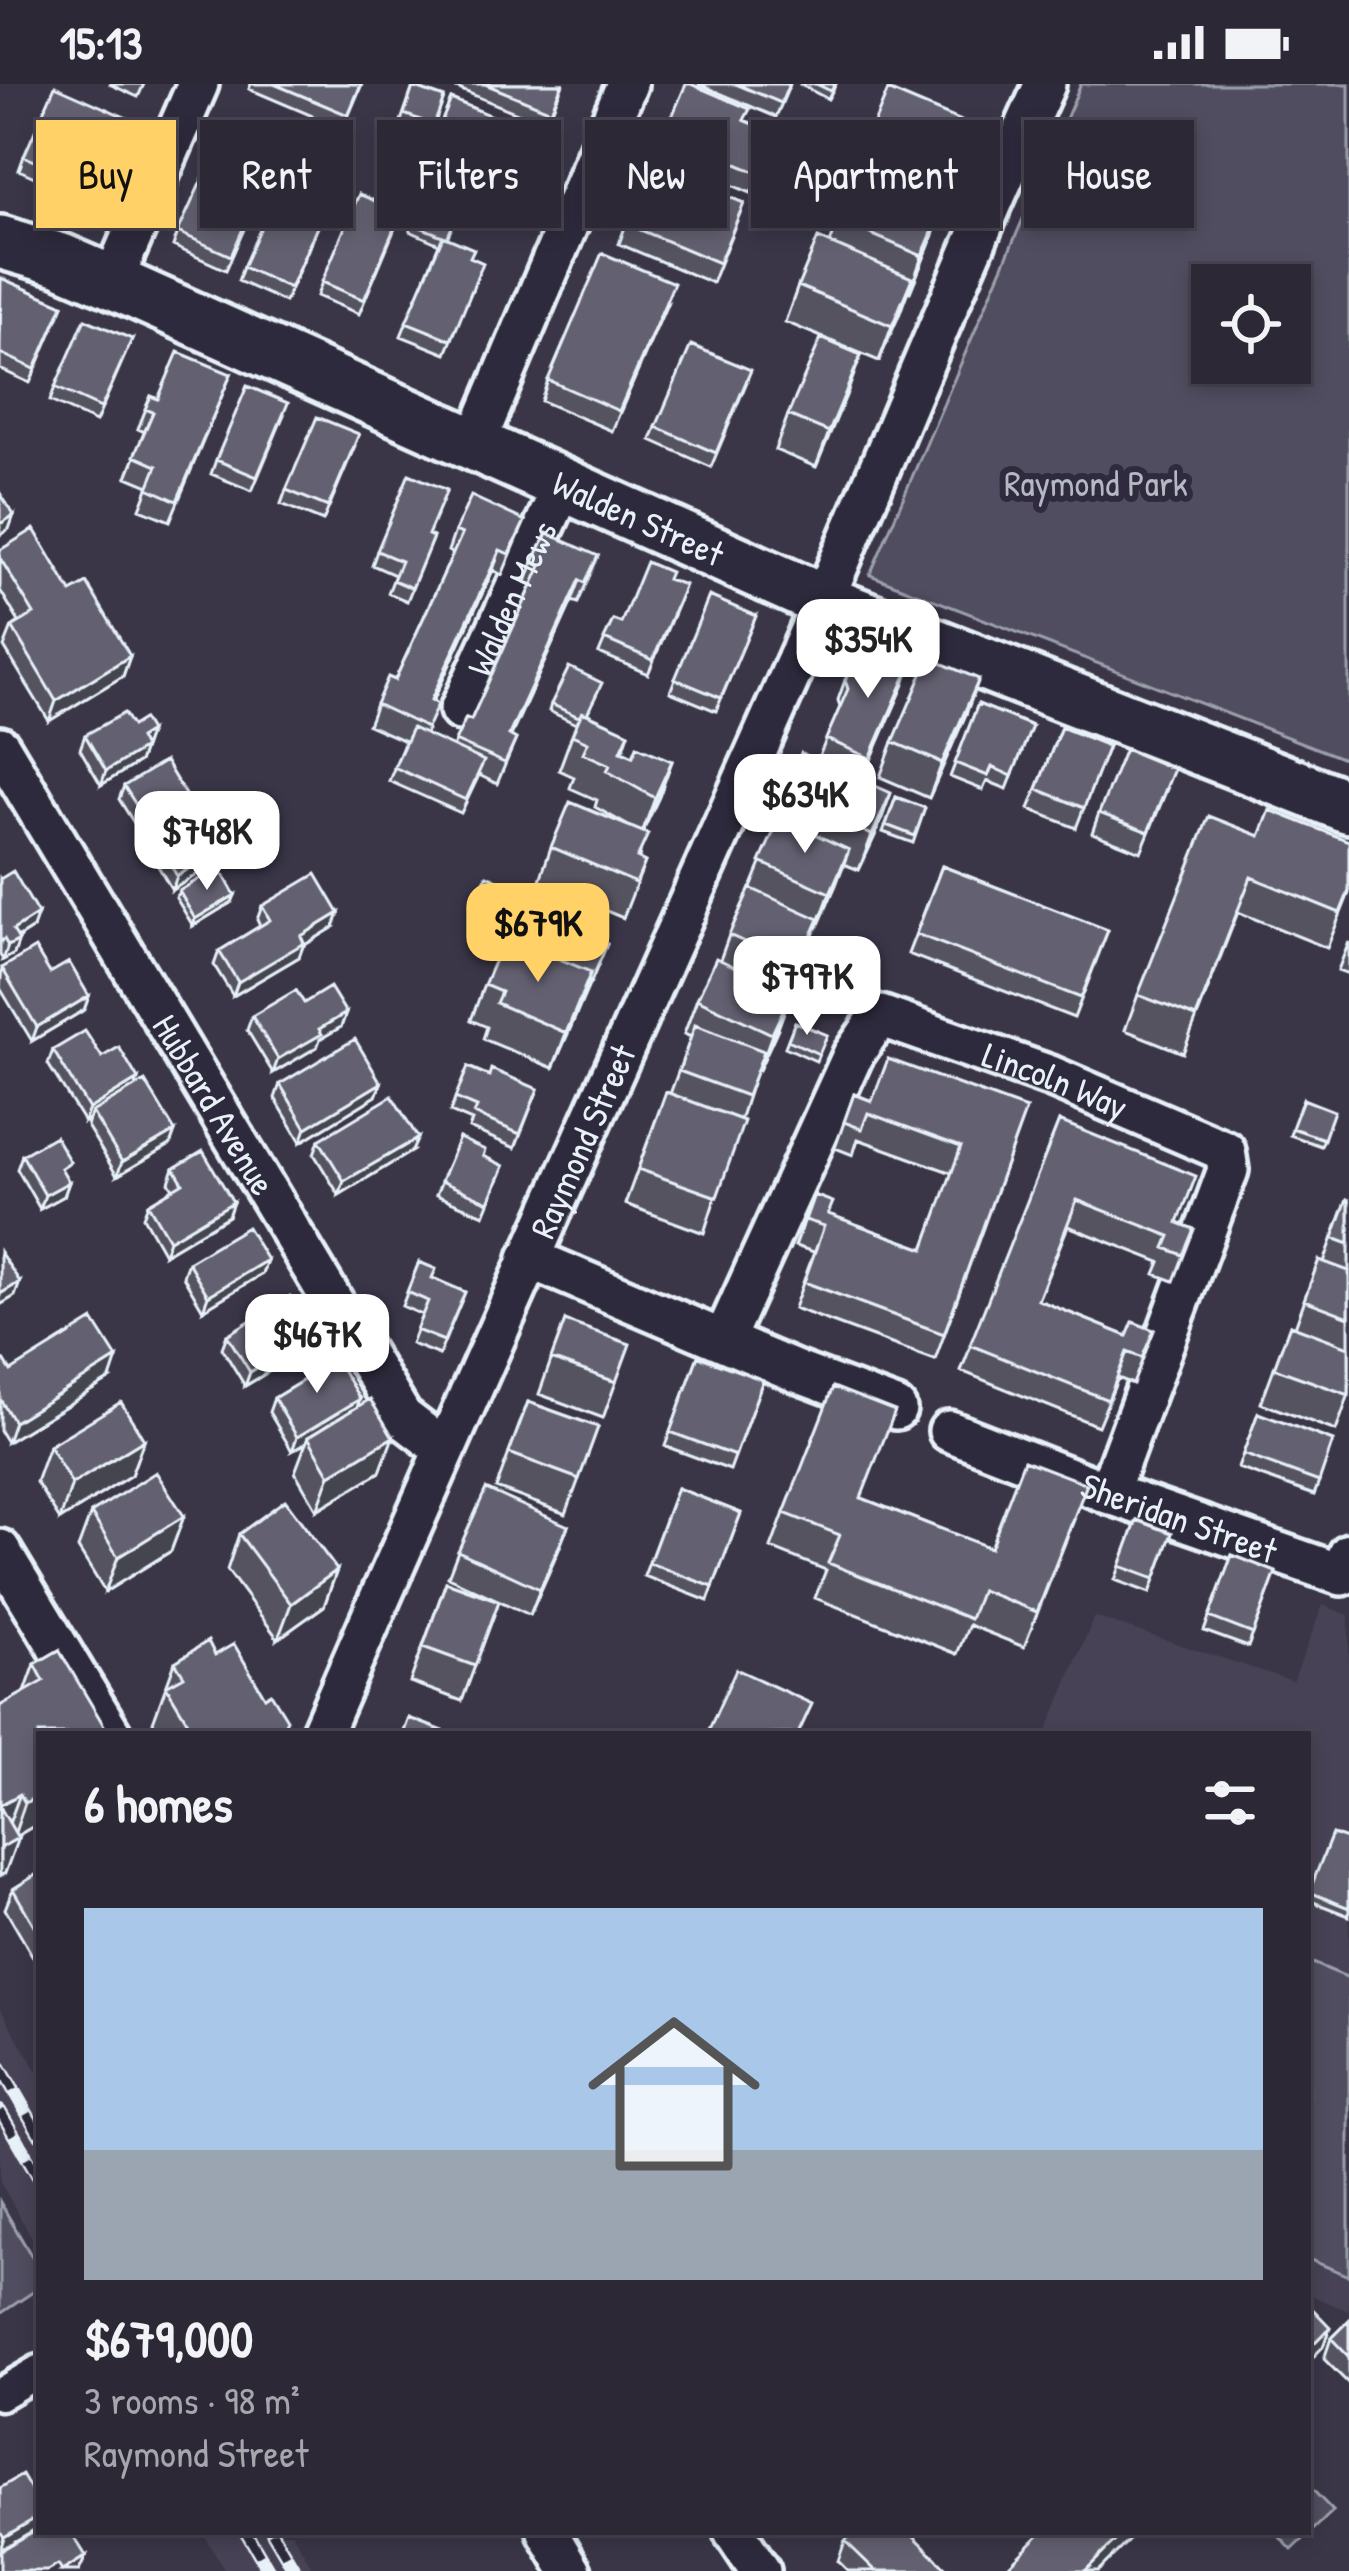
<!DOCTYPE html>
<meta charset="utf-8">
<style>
body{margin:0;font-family:"Patrick Hand",sans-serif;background:#383442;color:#f1f3f6;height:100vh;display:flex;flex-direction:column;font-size:45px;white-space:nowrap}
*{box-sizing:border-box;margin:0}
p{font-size:39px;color:#a6a6ad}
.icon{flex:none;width:66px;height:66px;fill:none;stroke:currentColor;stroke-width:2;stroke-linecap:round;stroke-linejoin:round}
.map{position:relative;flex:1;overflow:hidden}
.sheet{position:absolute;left:36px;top:1647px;width:1275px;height:804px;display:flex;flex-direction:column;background:#2c2836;border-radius:0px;box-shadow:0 6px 18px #0003,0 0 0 3px #484451}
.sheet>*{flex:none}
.hud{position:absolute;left:36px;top:36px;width:1278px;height:108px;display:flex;gap:24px}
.controls{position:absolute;left:1191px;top:180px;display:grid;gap:24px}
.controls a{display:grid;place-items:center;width:120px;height:120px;border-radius:0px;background:#2c2836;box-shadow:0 6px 18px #0003,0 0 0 3px #484451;font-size:60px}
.price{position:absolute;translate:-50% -102px;padding:0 27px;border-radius:24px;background:#fff;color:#222;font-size:39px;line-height:78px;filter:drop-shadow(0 3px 6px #0008)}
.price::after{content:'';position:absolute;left:50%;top:72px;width:36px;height:27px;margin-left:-18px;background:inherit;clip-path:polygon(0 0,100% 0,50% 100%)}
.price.active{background:#ffd166;color:#111}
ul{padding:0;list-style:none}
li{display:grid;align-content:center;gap:24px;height:636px;padding:0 48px}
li+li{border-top:3px solid #484451}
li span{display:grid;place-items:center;height:372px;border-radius:0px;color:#555}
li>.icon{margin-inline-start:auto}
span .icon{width:216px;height:216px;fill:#fffc;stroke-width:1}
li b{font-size:51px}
h2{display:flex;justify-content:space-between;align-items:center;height:144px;padding:0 48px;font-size:51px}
.tag{padding:0 42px;border-radius:0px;background:#2c2836;box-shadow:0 6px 18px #0003,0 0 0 3px #484451;font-size:42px;line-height:108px}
.tag.active{background:#ffd166;color:#111}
.status{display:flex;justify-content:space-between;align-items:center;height:84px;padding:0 60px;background:#2c2836;direction:ltr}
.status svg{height:33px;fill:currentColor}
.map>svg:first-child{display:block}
.built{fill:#464354}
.green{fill:#504e5f;stroke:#9ca0ac;stroke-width:3;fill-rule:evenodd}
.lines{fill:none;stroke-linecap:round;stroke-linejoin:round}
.pedestrian-casing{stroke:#e8f1f8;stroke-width:39}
.minor-casing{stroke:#e8f1f8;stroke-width:48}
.tertiary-casing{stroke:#e8f1f8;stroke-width:60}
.pedestrian{stroke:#2f2a3d;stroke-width:30}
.minor{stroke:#2f2a3d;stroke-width:39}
.tertiary{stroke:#2f2a3d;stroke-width:51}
.rail-casing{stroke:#e8f1f8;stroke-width:14}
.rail{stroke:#2f2a3d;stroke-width:9;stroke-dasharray:27;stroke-linecap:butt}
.wall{fill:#555361;stroke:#e8f1f8;stroke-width:3}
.shaded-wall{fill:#45444f;stroke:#e8f1f8;stroke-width:3}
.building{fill:#636171;stroke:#e8f1f8;stroke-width:3}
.labels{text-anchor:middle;stroke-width:12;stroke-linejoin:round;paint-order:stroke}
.park-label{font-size:36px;fill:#b3b8c2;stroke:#2f2a3d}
.street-label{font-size:36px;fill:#e8f1f8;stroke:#2f2a3d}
</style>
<div class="status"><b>15:13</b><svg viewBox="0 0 49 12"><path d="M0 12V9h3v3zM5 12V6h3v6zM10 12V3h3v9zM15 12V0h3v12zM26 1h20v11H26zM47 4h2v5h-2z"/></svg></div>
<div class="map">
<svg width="1349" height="2487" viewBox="0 0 1349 2487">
<rect width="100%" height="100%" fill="#3a3648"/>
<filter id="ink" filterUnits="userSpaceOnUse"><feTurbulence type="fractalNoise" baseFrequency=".00833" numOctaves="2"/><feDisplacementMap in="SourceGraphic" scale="24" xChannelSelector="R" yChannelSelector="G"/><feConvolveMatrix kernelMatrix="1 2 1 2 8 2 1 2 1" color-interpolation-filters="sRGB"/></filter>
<g filter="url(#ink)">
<path class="built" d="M1323,1521L1349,1531V2227L1308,2210V1650H1046L1094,1533L1293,1597Z
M0,1924L39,1991V2166L0,2098Z
M202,2448H292L314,2487H225Z"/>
<path class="green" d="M1081,0H1349V677L870,491ZM1212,201H1290V279H1212Z
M1308,1877L1349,1894V2192L1308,2175Z
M0,2118L39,2185V2204L0,2230Z
M1308,2401L1333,2427L1292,2466L1275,2448H1308Z"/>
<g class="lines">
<defs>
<path id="pedestrian" d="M0,2310L39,2287"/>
<g id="minor">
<path d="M112,198L198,0"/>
<path d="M474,362L627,0"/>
<path id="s1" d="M460,626L563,402"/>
<path id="s2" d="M0,663L402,1333L444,1365"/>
<path d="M529,1174L797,1288L896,1325"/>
<path id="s3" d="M724,1255L853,971L880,932L1050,992L1225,1067L1228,1086L1108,1409"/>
<path id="s4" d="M949,1347L1108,1409L1342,1491L1349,1470"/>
<path d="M0,1466L111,1650"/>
<path id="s5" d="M321,1650C480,1281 647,916 809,549C889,366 962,181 1045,0"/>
<path d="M548,2448L571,2487"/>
<path d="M734,2448L760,2487"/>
</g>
<g id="tertiary">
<path id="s6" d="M0,158L61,176L112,198L823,517L1349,723"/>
</g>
</defs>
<use href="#pedestrian" class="pedestrian-casing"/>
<use href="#minor" class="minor-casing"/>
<use href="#tertiary" class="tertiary-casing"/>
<use href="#pedestrian" class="pedestrian"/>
<use href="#minor" class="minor"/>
<use href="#tertiary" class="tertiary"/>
<defs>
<path id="rail" d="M0,1983L39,2050
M0,2027L39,2094
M246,2448L269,2487
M272,2448L295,2487"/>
</defs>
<use href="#rail" class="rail-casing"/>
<use href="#rail" class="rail"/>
</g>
<path class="wall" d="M109,0H144L138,13Z
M251,0H362L343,45L249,5Z
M456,0H563L546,41L454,3Z
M698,0H790L776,33Z
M799,0H836L828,15Z
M413,3L444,14L431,48L401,37Z
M451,15L544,54L522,109L429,70Z
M745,37L768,69L751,109L720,96L715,107L744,119L712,199L619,160L626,140Z
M122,48L90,118L19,86L24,72Z
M866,59L958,76L939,122L943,123L930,159L910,208L908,207L879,277L785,238L798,202L830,159L855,96L853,95Z
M268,91L226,186L173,162L178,148Z
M428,106L447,154L470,173L483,179L446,270L401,252L439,160L410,147Z
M322,134L285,218L238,197L243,183Z
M396,142L359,230L317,212L322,198Z
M0,196L63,221L30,299L0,285Z
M667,220L612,347L541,317L548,296Z
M132,255L96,338L50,317L55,303Z
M861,271L816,383L775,366L788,331Z
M231,290L170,437L140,425L149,402L127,393L145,348L138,345L151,312L158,315Z
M746,300L711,383L651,356L656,343Z
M283,333L252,407L211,390L216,376Z
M354,364L323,437L281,420L286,406Z
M525,437L502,491L493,486L433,617L426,651L453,663L466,634L471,636L532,501L526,498L533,478L598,472L578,519L572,517L511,652L516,655L497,700L479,691L461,729L389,697L405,657L368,641L376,620L395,596L453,470L448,467L455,447Z
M429,451L433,453L407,517L388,509L395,491L372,481L377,467Z
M0,466L71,508L130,572L123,592L49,637L4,563L12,543L19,538L0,506Z
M667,495L680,515L648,590L599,569L613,536L621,539Z
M756,532L716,627L670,608L675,595Z
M845,596L904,600L863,694L818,675L840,623L838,616Z
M551,620L588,630L629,649L623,667L633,672L672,677L643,748L639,775L645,778L623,834L539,799L551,763L634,745L595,723L597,716L570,704L574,693L559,686L576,640L549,627Z
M978,620L1032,642L1007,705L987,697L983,706L950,693Z
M966,630L929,714L880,693L893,658Z
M132,642L150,647L139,678L101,701L80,665L85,651Z
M1061,643L1108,662L1076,744L1029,725Z
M124,702L187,714L182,728L142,752L119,715Z
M1167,705L1141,768L1092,749L1099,729Z
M782,711L878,745L859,786L844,780L816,844L789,908L791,909L778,944L759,986L757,985L751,1002L704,1149L625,1120L666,1008L670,1010L691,953L684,950L697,915L720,876L729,851L751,804L774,748L769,746Z
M896,713L925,724L913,759L883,748Z
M1260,752L1349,757V809L1327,864L1238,828L1183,969L1125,946L1138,911Z
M156,757L220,765L215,779L172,806L151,770Z
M942,782L1108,846L1074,934L908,870Z
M0,795L33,844L17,854L14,870L3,876L0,871Z
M179,807L235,811L232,818L193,842L176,814Z
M513,811L499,839L471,825L474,818Z
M262,822L334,843L303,862L299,873L233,912L214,881L219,867L260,842L257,836Z
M527,827L607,860L553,984L483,955L487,943L471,936L484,901L517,867L523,853L518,851Z
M1349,858V890L1338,886Z
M2,884L50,889L89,912L84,926L32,957L0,904Z
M304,919L346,929L341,943L320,955L317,963L273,989L247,946L252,932Z
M795,938L827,951L816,977L785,963Z
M53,966L102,973L136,1002L175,1047L170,1061L117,1092L87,1042L89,1035L84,1038L48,980Z
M468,983L489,992L538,1005L515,1064L469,1044L472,1037L450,1028Z
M381,999L376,1012L301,1058L275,1014L280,1000Z
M854,1010L872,1017L1026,1025L935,1276L794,1224L814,1168L795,1162L814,1111L828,1130L924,1165L952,1089L858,1055L853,1071L835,1064Z
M1303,1015L1324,1055L1321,1062L1290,1051Z
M1059,1037L1178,1139L1194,1145L1174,1197L1155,1190L1160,1178L1068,1142L1038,1216L1127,1252L1154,1246L1133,1300L1118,1294L1098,1342L961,1287Z
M459,1054L483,1072L504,1082L484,1131L436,1111Z
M319,1056L412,1067L339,1111L314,1070Z
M22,1071L65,1092L69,1098L64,1112L40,1125L17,1085Z
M174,1084L233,1118L228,1132L164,1170L143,1133L148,1120L173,1105L169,1098Z
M1347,1115L1349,1116V1310L1336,1347L1261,1319L1290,1241L1295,1243L1319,1176L1324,1178Z
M267,1176L262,1190L203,1226L183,1192L188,1178Z
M419,1178L432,1194L465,1208L439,1271L411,1260L422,1231L402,1222Z
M565,1237L616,1298L603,1334L539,1310Z
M227,1251H313L308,1264L245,1302L222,1264Z
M315,1272L357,1323L380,1388L317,1426L295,1388L306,1359L292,1367L269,1328L274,1314L312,1291L310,1286Z
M698,1272L763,1296L730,1386L665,1362Z
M0,1279L11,1287L110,1295L7,1358L0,1347Z
M528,1318L598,1343L566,1430L496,1404Z
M1258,1329L1319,1398L1314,1411L1238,1384Z
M144,1356L131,1391L60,1436L36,1398L49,1362Z
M677,1404L741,1429L708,1517L644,1492Z
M862,1414L990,1464L1074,1436L1024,1563L969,1541L957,1570L815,1514L826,1486L771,1464L784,1429Z
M91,1429L184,1432L171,1467L105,1508L78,1464Z
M1137,1436L1172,1449L1150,1509L1115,1496Z
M568,1442L530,1531L448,1493L458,1467Z
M239,1450L337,1486L324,1522L278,1555L227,1486Z
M1232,1471L1276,1488L1248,1563L1204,1547Z
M446,1498L499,1517L462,1617L410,1598Z
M59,1566L39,1650V1739L17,1752L5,1789L0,1792V1622L25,1608L35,1580Z
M215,1571L281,1650H161L153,1638L175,1578Z
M1349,1756V1832L1308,1816L1309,1808Z
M39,1789V1883L5,1825L13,1805Z
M1349,2236V2300L1324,2275L1331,2254Z
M845,2457L949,2487H848L838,2477Z"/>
<path class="shaded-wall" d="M971,41L958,76L936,130L949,94Z
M943,123L930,159L910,208L922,172Z
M912,194L900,229L879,277L892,242Z
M861,271L848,307L816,383L829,348Z
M14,431L9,445L0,451V440Z
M500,466L493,486L424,637L431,616Z
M580,496L572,517L502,671L509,651Z
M130,572L123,592L49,637L56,617Z
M911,580L904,600L863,694L870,674Z
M979,595L966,630L929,714L942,679Z
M150,647L145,661L134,668L139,654Z
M144,664L139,678L101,701L106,687Z
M672,677L659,713L642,749L655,714Z
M891,709L878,745L859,786L872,751Z
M187,714L182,728L142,752L147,738Z
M220,765L215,779L172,806L177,792Z
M849,766L836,801L817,845L830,809Z
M235,811L232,818L193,842L195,835Z
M339,829L334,843L303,862L299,873L233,912L238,898L301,852Z
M38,830L33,844L8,860L13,846Z
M819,835L806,870L785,917L798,882Z
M19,856L14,870L3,876L8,862Z
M591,888L579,924L553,984L566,949Z
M791,909L778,944L759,986L772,950Z
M89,912L84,926L32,957L37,943Z
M346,929L341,943L320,955L317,963L273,989L278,975L319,945Z
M138,995L133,1009L92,1028L89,1035L84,1038L89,1025Z
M381,999L376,1012L301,1058L306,1044Z
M175,1047L170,1061L117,1092L122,1078Z
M418,1054L412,1067L339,1111L344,1097Z
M69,1098L64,1112L40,1125L45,1111Z
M233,1118L228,1132L164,1170L169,1156Z
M267,1176L262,1190L203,1226L208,1212Z
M20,1198L15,1212L0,1221V1210Z
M313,1251L308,1264L245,1302L250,1288Z
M117,1274L110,1295L7,1358L14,1338Z
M360,1315L355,1329L308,1353L306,1359L292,1367L297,1353Z
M393,1353L380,1388L317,1426L330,1391Z
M144,1356L131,1391L60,1436L72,1400Z
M184,1432L171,1467L105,1508L118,1473Z
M568,1442L558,1468L530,1531L540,1505Z
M337,1486L324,1522L278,1555L291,1520Z
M20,1710L7,1745L0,1721Z
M39,1711V1739L13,1754L25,1719Z
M18,1754L5,1789L0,1792V1764Z
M1330,2243L1323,2263L1308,2278V2265Z
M39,2432V2443L0,2466L4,2453Z
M1124,2448H1137L1098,2487H1085Z
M86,2472L79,2487H62Z"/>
<path class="building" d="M274,0H361L348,31Z
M485,0H562L551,27Z
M686,0H691L750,25L744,36L775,49L758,89L727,76L714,107L744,119L719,179L626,140Z
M736,0H789L781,19Z
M816,0H835L831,7Z
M55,2L127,34L95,105L24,72Z
M413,3L444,14L434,41L404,30Z
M888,6L971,41L949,94L866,59Z
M451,15L544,54L527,95L434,56Z
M221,54L273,77L231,172L178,148Z
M858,87L943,123L922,172L838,136Z
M281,99L327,120L290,204L243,183Z
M428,106L462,121L447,154L413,140Z
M359,110L401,128L364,216L322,198Z
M443,152L474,165L470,173L483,179L451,256L406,238Z
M818,154L912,194L892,242L798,202Z
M602,169L674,199L619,327L548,296Z
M1,194L63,221L35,285L0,269Z
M85,235L132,255L101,324L55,303Z
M821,254L861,271L829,348L788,331Z
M691,261L751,286L716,369L656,343Z
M178,268L231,290L177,417L148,404L157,382L134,372L153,328L145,325L151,312L158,315Z
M247,302L288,319L257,393L216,376Z
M317,333L359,350L328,423L286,406Z
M409,390L447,406L428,451L433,453L412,504L393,496L401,477L377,467Z
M0,409L14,431L0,440Z
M471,412L525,437L509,470L500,466L431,616L438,620L427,644L376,620L388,593L395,596L462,450L455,447Z
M34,445L71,508L87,499L130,572L56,617L12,543L34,530L0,474V466Z
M547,449L598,472L585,499L580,496L509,651L516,655L505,679L455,657L466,634L471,636L541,482L533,478Z
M646,478L670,488L667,495L685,501L653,576L604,555L613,536L621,539Z
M709,512L756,532L721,614L675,595Z
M869,566L883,572L884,568L911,580L870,674L826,655L848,605L845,596L860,569Z
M929,574L979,595L942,679L893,658Z
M569,583L602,599L587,630L582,628L579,633L551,620Z
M978,620L1032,642L1012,692L992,683L988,692L955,679Z
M582,628L629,649L621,667L633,672L637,662L672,677L655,714L607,687L610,681L583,669L588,658L572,651Z
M124,629L132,642L143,635L150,647L139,654L144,664L106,687L85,651Z
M1061,643L1108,662L1084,724L1037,705Z
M412,644L484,677L466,716L394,683Z
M1125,665L1174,685L1148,748L1099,729Z
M801,669L891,709L872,751L782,711Z
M165,677L187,714L147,738L124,702Z
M896,713L925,724L915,752L886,741Z
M570,718L648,750L637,774L645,778L636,799L551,763Z
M1270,726L1349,757V807L1340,829L1251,793L1196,933L1138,911L1209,732L1260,752Z
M200,730L220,765L177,792L156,757Z
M780,734L849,766L830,809L760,778Z
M942,782L1108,846L1081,914L916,850Z
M219,783L235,811L195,835L179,807Z
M13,787L38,830L13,846L19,856L8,862L4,855L0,858V795Z
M316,790L339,829L301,852L304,859L238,898L219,867L270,836L262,822Z
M487,791L515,804L502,832L474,818Z
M750,804L819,835L798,882L729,851Z
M527,827L607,860L591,898L588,896L591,888L521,859L517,866L528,840L523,837Z
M521,859L591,888L566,949L496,919L501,908L484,901L502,860L518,867Z
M35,864L50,889L69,878L89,912L37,943L2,884Z
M716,874L791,909L772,950L697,915Z
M330,903L346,929L319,945L322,950L278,975L252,932L296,906L304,919Z
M795,938L827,951L819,970L788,956Z
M695,941L764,967L747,1012L679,987Z
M85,947L102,973L119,963L138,995L89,1025L53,966Z
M355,955L381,999L306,1044L280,1000Z
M888,975L1026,1025L944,1250L804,1198L824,1142L805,1136L814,1111L833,1118L828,1130L924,1165L961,1063L868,1029L862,1045L844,1038L854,1010L872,1017Z
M468,983L489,992L491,985L538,1005L520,1050L474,1030L477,1023L455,1014Z
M145,997L175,1047L122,1078L92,1028Z
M666,1008L744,1037L717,1113L638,1085Z
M392,1012L418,1054L344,1097L319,1056Z
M1303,1015L1334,1027L1324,1055L1292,1044Z
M1059,1037L1196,1092L1178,1139L1194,1145L1183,1171L1165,1164L1170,1152L1077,1116L1038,1216L1127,1252L1133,1238L1154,1246L1142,1274L1127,1268L1108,1316L970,1261Z
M55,1052L70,1078L61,1084L69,1098L45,1111L22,1071Z
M459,1054L485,1066L483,1072L504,1082L489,1118L441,1097Z
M203,1067L233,1118L169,1156L148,1120L183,1099L174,1084Z
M1347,1115L1349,1116V1160L1333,1154Z
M247,1143L267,1176L208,1212L188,1178Z
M0,1168L20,1198L0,1210Z
M1319,1176L1349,1187V1233L1304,1216Z
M419,1178L436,1185L432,1194L465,1208L444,1257L416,1246L428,1217L407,1208Z
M290,1212L313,1251L250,1288L227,1251Z
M93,1236L117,1274L14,1338L0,1315V1279L4,1276L11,1287Z
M565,1237L630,1260L616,1298L551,1275Z
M1290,1241L1349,1263V1311L1274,1284Z
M329,1264L360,1315L297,1353L274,1314L322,1285L315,1272Z
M698,1272L763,1296L735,1372L670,1348Z
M833,1303L895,1327L861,1414L990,1464L1024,1376L1087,1400L1037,1528L981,1506L970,1535L828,1479L840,1451L784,1429Z
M370,1315L393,1353L330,1391L308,1353Z
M121,1318L144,1356L72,1400L49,1362Z
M528,1318L598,1343L579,1395L509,1369Z
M1258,1329L1333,1357L1319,1398L1243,1370Z
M156,1388L184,1432L118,1473L91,1429Z
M677,1404L741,1429L713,1503L649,1479Z
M486,1405L568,1442L540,1505L458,1467Z
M285,1416L337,1486L291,1520L239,1450Z
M1137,1436L1172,1449L1155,1495L1120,1482Z
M1232,1471L1276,1488L1253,1550L1209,1533Z
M446,1498L499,1517L475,1582L423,1563Z
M208,1557L215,1571L234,1560L265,1613L271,1609L287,1635L280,1650H195L166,1602L184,1592L175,1578Z
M59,1566L109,1650H39V1711L25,1719L20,1710L0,1721V1622L44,1597L35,1580Z
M736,1585L812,1620L798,1650H707Z
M409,1634L451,1650H403Z
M0,1723L18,1754L0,1764Z
M1332,1750L1349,1756V1824L1309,1808Z
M39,1789V1850L13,1805Z
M1308,2220L1330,2243L1308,2265Z
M1349,2236V2273L1331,2254Z
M22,2391L39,2420V2432L4,2453L0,2447V2404Z
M39,2444V2448H71L86,2472L62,2487L58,2481L47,2487H0V2467Z
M854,2448H910L949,2487H876L845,2457Z
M1042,2448H1124L1085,2487H1003Z"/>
</g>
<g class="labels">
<g class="park-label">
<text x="1096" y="412">Raymond Park</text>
</g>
<g class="street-label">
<text dy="13" stroke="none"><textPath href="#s6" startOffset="696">Walden Street</textPath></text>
<text dy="13" stroke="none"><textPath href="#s1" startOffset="123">Walden Mews</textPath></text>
<text dy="13" stroke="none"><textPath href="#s3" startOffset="546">Lincoln Way</textPath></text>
<text dy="13" stroke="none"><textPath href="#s2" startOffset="417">Hubbard Avenue</textPath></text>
<text dy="13" stroke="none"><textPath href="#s5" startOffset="648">Raymond Street</textPath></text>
<text dy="13" stroke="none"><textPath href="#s4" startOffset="246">Sheridan Street</textPath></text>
</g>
</g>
</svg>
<div class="controls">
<a><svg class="icon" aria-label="locate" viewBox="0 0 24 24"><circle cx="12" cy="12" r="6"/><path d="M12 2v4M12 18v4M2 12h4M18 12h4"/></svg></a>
</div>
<b class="price" style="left:868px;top:617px">$354K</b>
<b class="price" style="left:805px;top:772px">$634K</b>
<b class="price" style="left:207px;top:809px">$748K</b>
<b class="price active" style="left:538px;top:901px">$679K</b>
<b class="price" style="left:807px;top:954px">$797K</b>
<b class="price" style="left:317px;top:1312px">$467K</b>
<div class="hud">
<a class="tag active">Buy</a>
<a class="tag">Rent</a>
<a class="tag">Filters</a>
<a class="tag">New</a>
<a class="tag">Apartment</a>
<a class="tag">House</a>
</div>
<section class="sheet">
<h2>6 homes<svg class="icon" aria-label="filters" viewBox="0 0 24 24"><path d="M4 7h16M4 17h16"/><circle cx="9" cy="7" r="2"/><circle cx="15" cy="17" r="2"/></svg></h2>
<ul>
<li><span style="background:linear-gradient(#a9c7e8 65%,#9aa5b1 0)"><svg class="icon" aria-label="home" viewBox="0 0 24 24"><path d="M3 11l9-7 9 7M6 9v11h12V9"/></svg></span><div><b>$679,000</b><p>3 rooms · 98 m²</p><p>Raymond Street</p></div></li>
</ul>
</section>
</div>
